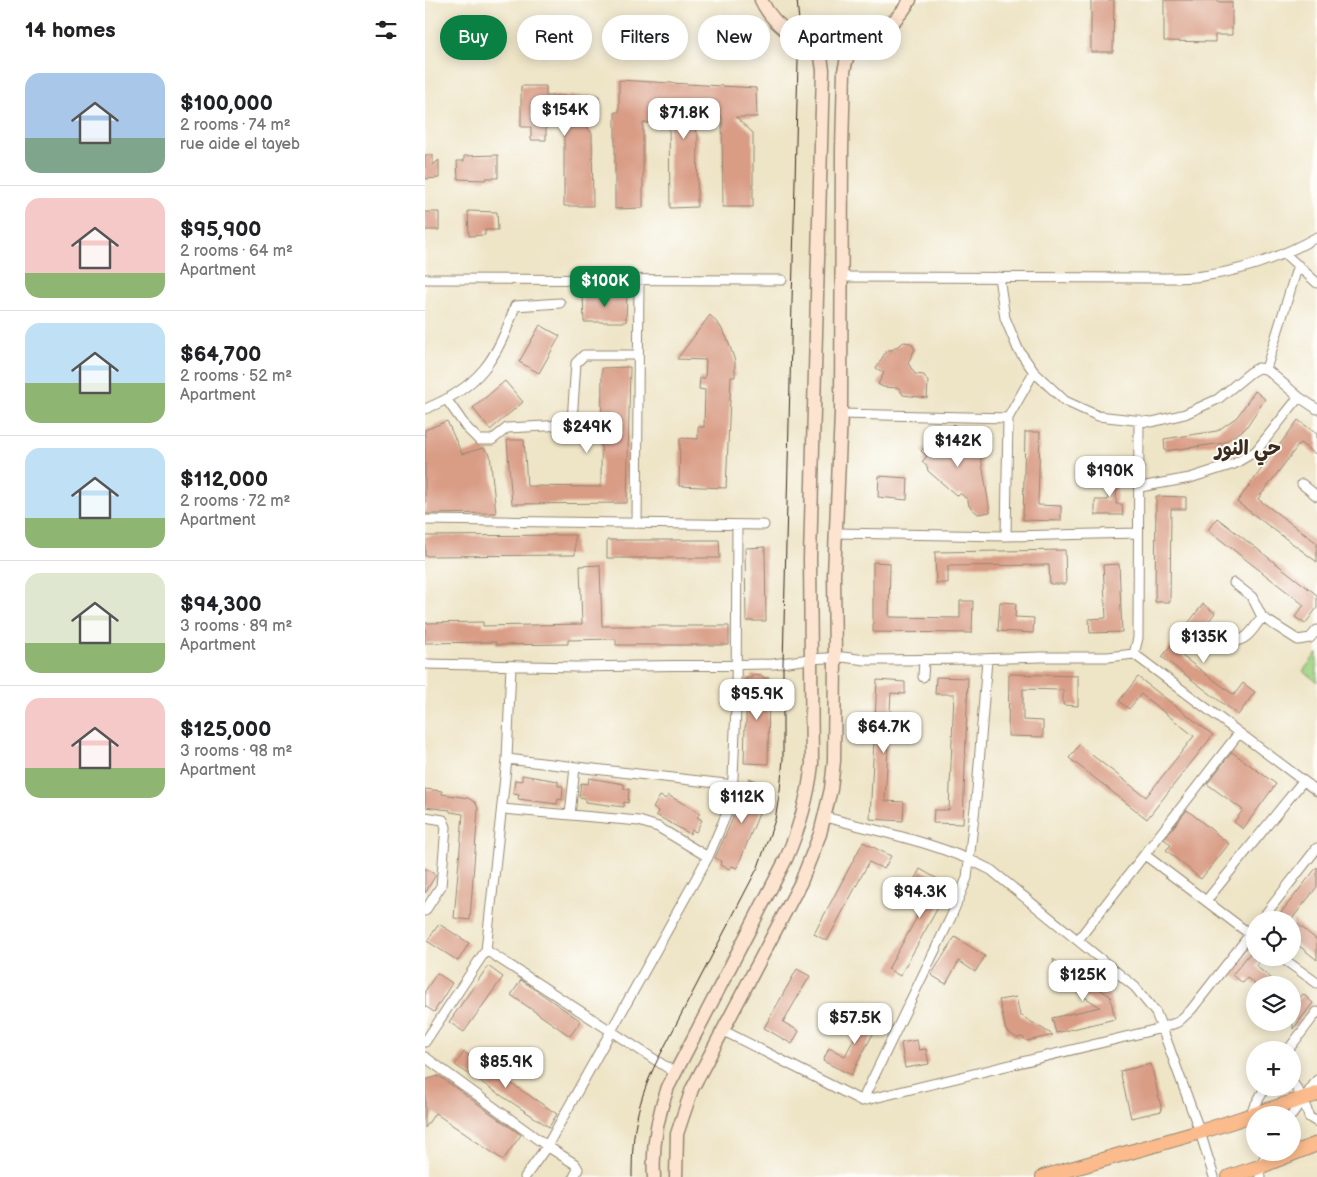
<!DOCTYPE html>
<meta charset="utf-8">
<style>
body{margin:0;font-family:"Balsamiq Sans","Playpen Sans Arabic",sans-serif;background:#f6f6f6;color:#202124;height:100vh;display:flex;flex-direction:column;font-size:19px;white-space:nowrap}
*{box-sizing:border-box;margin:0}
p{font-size:16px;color:#757577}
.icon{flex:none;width:28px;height:28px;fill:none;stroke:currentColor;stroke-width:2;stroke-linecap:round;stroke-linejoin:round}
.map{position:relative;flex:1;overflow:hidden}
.panel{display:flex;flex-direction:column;background:#fff;width:425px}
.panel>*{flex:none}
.guide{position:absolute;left:15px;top:15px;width:475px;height:45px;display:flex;gap:10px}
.fabs{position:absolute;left:821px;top:911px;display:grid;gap:10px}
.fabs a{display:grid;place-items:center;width:55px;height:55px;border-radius:50%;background:#fff;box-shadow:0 2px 12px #0003;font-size:25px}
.price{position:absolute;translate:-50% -42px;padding:0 11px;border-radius:10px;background:#fff;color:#222;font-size:16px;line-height:32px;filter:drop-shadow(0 1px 2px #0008)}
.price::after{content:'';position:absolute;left:50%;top:30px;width:15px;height:11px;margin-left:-8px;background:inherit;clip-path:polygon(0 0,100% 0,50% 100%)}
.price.on{background:#0b8043;color:#fff}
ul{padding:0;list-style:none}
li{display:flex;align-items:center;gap:15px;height:125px;padding:0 25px}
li+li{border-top:1px solid #e0e0e0}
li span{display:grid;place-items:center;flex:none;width:140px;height:100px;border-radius:15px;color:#555}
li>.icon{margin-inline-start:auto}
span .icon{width:60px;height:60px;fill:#fffc;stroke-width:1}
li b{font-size:21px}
h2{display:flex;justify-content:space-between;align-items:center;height:60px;padding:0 25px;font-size:21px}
.pill{padding:0 18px;border-radius:22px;background:#fff;box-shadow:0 2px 12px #0003;font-size:18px;line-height:45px}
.pill.on{background:#0b8043;color:#fff}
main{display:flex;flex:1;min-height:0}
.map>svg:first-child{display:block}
.green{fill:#a0d484;stroke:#6e7f51}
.building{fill:#d99c85}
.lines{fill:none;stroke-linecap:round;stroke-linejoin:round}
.minor-casing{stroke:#948772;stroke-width:11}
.secondary-casing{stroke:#948772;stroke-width:15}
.primary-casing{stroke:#948772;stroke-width:16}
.minor{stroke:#fff;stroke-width:9}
.secondary{stroke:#fde4d1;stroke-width:12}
.primary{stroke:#fbbb8c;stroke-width:14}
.tram{stroke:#3b2a1e;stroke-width:1}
.labels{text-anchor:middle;stroke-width:4;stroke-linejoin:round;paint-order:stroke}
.district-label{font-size:20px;font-weight:bold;fill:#3b2a1e;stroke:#fdfcf7}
</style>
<main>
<section class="panel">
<h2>14 homes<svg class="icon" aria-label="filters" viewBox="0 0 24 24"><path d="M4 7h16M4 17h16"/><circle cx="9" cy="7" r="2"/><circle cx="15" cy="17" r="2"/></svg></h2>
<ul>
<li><span style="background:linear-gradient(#a9c7e8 65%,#7fa58c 0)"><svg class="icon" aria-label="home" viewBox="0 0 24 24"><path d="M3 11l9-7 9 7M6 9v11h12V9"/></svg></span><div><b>$100,000</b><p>2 rooms · 74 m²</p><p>rue aide el tayeb</p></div></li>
<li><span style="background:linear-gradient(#f6c9c9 75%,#8fb573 0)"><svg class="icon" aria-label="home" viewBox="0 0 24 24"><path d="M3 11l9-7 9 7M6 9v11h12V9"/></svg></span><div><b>$95,900</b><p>2 rooms · 64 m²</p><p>Apartment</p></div></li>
<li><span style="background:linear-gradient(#bfe0f5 60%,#8fb573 0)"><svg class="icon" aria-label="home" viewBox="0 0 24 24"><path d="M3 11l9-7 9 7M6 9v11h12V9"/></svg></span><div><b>$64,700</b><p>2 rooms · 52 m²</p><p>Apartment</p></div></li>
<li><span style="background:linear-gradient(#bfe0f5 70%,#8fb573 0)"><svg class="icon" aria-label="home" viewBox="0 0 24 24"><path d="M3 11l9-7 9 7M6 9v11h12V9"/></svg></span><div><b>$112,000</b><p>2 rooms · 72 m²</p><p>Apartment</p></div></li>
<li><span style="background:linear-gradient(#dfe7d0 70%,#8fb573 0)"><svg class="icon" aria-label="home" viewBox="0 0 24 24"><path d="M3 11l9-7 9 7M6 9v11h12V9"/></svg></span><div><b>$94,300</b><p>3 rooms · 89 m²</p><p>Apartment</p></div></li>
<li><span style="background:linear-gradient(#f6c9c9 70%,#8fb573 0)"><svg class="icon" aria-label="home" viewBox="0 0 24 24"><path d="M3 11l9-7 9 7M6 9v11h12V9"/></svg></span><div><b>$125,000</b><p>3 rooms · 98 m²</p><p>Apartment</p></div></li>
</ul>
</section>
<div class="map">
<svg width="892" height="1177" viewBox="0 0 892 1177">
<rect width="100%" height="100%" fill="#fdfcf7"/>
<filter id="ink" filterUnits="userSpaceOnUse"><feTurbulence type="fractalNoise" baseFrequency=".02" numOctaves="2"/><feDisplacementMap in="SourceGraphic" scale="10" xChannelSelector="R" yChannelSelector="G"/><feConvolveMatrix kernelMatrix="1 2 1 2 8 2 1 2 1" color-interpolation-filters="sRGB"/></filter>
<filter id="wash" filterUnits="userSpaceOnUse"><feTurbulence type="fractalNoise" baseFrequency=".0096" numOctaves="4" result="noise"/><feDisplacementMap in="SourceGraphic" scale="20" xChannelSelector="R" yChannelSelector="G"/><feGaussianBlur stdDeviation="1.12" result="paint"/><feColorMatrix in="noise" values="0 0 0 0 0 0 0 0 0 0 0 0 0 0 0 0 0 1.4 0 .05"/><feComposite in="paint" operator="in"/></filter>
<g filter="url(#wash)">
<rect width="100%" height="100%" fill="#eee4c6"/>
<path class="green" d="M892,653V682L878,671Z"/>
<g id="blocks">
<path class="building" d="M666,0H689L688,52H666Z
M739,0H793V2H807V35H790V42L739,41Z
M194,80L331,88L332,117H311L328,133V207H298L297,116H270V131L273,134L272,207L245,208L244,122L218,123V208L190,209V112H194Z
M96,86H121V96H174L175,117H153L167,133L168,206H139V116H121V140H106V127H96Z
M0,155H8V165L14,160V178L0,179Z
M73,155V178H61L60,180L33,179L32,161H39V156Z
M43,211L72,212L73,230H60V235L44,236Z
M0,212H14V230H0Z
M175,292L202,294L201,322H159L158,294H175Z
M285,315L295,326L302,338L310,361V377H306L301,488L254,486L255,438L273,439V427H279L280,390L274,389L275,378H280L281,360L252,359Z
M115,325L135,336L114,373L94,362Z
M479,342L486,343L490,349L483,363L490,374L499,375L503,382L502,398L478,395L474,388L458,387L453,384L459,373L451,368L462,350H467Z
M205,367L202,503L87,504L82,440H99L102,486L176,487L177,368Z
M80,381L98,402L65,430L48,408Z
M830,391L840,399L820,429L798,443L740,451L739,439L792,431L812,417Z
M873,420L892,434V455L875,443L833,499L892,543V562L812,502Z
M22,421L37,454L58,448L65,454L71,513L0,514V430Z
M528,424L549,442L540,454L555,451L565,512L553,514L544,506L543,500L536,494L531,495L503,471L502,466L497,462L502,456L496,451L507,437L513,441Z
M600,432H615L613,505L636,506V521L598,520Z
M684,468L693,469L691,504H697L698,515H670V500H683Z
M454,476L483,478L482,500L453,497Z
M731,496L761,497V509H746L745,602H730Z
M792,518L892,595V608L880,624L870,617L879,605L783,530Z
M150,535V555L0,556V536Z
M182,540H294L295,558H182Z
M340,547L341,621H321L320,548Z
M640,550L641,584H625L624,565L523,566V583H511L510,552Z
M448,562L465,563L464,617L535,618V601H548L547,633L448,632Z
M694,564L697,632L665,633L664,619L681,618L678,565Z
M175,565L177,626H304V645H191V639L143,640V644L71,645V642L0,643V623L58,622V626L157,624L155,566Z
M575,602L591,603L590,617L609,618L608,633L573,631Z
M778,604L790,613L757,656L809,695L818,683L830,692L813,715L737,657Z
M584,674L653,676V706L638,705V690L598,689V720L618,721V737L583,736Z
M327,675L338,676V678H344L343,764L319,763L320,726H321V678H327Z
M511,677L543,678L538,824L508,823L509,810H524L529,694H510Z
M713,677L788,735L722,819L644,758L654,745L721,797L769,736L716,694L704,709L694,701Z
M452,680L480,682V694L466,693L460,801L479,802L478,821L445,819Z
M807,752L851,784L818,829L809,822L818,810L782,784Z
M97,775L133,781V786H138L137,800L133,799L132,804L93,799L94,795L88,794L90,780L97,781Z
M164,778L199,784V789H204L203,803L199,802V807L160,802V798L154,797L156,783L163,784Z
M324,778L340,785L339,787L344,789L312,868L307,866L305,869L295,865L296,861L290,858L305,825Z
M0,789L17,791V794L43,798L51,803L53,809L45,920L29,918L38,814L25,812V810L0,807Z
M243,795L275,813L272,817L277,820L271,832L267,830L265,834L231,815L233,811L228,808L235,796L241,799Z
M762,810L804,844L776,879L741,850L746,845L739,839Z
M438,842L466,856L459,869L444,862L402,941L389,934Z
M892,867V887L866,920H850Z
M0,868L11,875L0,893Z
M495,869L525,886L475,976L463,969L506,892L488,882Z
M868,920L892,940V960L868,941Z
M14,924L44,943L33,961L2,941Z
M530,937L560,956L550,972L534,961L521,984L506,975Z
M826,952L830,955V958L836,960L831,966L847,979L842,985H831L822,978L818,983L807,975Z
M628,959L685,996L690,1019L631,1033L627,1018L675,1007L633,980Z
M63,966L78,977L39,1032L24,1022Z
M372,969L385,976L358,1022L374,1031L367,1044L339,1028Z
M12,973L27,983L9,1012L0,1006V991Z
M96,980L156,1021L145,1036L86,995Z
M878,994L888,1003L868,1029V995L873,1000Z
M591,997L595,1015L628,1035L602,1041L597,1037L592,1038L581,1031L574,1000Z
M445,1008L458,1015L426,1075L398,1061L404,1048L420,1056Z
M492,1040L494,1050L501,1049L504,1064L480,1068L476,1043Z
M39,1052L132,1114L124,1127L30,1065Z
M726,1064L737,1111L706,1118L695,1071Z
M14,1076L96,1135L78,1160L10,1113L0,1128V1080Z"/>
</g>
</g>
<g filter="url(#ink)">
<use href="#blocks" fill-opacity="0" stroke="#948772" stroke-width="1"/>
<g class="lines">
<defs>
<path id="minor" d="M859,253L892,283
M415,277L735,278C749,278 764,278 778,276C817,271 858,256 892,237
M574,277L580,318L593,349L609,372L640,401L673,416L727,422L760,414L793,399L826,372L833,368L841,369L874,397L892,409
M0,279L357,280
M841,369L873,265
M22,400L41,427L54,440H67L82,428L140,425L147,421L151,363L159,355H212
M0,409C53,388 73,359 90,306L135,303
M416,414L583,418
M877,484L892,496
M715,487L765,478L809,464L831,451L874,397
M0,520L339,525
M212,523L214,280
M410,533L581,536L713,533
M581,536L583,418L609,372
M809,583L827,597L837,617
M793,631C797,634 803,638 807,640C821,644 830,626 837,617L873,640L885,638L892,630
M709,654L713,638L714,420
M0,664L151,667L348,664L385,659L418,657L440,660L552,659L616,657H683L709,654L892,791
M498,677L499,660
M82,759L309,785
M77,809L214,821L233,827L283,857
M145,815L150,767
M0,817L18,820L21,827L16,886L0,911
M400,817C456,832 515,843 566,870L710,987L731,1013L737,1028L775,1132L789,1177
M720,855L830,938
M781,901L878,781
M836,920L892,848
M653,940L814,733
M61,950L249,1072
M857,958L892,983
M297,1030L437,1101L737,1028L753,1022L766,1010L830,928
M0,1042L61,950L82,759L86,666
M863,1050L892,1012
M0,1057L122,1146L150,1164L153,1169L149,1177
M868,1083L878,1098L884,1117L892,1122
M437,1101L526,917L542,878L552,790L562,659
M867,1115L892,1080
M824,1116L840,1088
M100,1177L122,1146L283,857L307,801L311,707L312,525
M836,1177L834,1167L843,1152"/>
<path id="secondary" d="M336,0C367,63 452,58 485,0
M229,1177C227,1146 232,1117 243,1087L361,859C375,827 383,799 387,764L385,559L398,70L394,44
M251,1177L252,1134L267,1089L376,882L395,834L406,789L409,761L410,657L409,575L416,414L417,149L419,71L425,45"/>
<path id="primary" d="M618,1177L775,1132L892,1094
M804,1177L834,1167L892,1144"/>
</defs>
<use href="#minor" class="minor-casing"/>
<use href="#secondary" class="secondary-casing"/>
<use href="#primary" class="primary-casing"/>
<use href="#minor" class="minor"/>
<use href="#secondary" class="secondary"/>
<use href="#primary" class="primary"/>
<path class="tram" d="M207,1177C207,1131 212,1102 232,1061L333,867L350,820L355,790L358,759V664L374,21L372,0"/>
</g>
</g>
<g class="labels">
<g class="district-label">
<text x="823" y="455">حي النور</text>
</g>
</g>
</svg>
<div class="fabs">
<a><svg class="icon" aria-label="locate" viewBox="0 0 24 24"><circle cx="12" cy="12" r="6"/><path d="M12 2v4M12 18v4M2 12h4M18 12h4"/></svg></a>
<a><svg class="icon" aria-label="layers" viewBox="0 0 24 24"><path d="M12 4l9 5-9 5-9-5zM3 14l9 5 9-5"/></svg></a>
<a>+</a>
<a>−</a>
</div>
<b class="price" style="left:140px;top:137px">$154K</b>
<b class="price" style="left:259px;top:140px">$71.8K</b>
<b class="price on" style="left:180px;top:308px">$100K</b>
<b class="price" style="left:162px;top:454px">$249K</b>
<b class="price" style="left:533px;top:468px">$142K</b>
<b class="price" style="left:685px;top:498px">$190K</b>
<b class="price" style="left:779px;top:664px">$135K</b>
<b class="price" style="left:332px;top:721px">$95.9K</b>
<b class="price" style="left:459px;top:754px">$64.7K</b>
<b class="price" style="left:317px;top:824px">$112K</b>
<b class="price" style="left:495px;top:919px">$94.3K</b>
<b class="price" style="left:658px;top:1002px">$125K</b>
<b class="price" style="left:430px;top:1045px">$57.5K</b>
<b class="price" style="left:81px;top:1089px">$85.9K</b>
<div class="guide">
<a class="pill on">Buy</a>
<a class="pill">Rent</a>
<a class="pill">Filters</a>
<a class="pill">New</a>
<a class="pill">Apartment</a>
</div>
</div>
</main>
